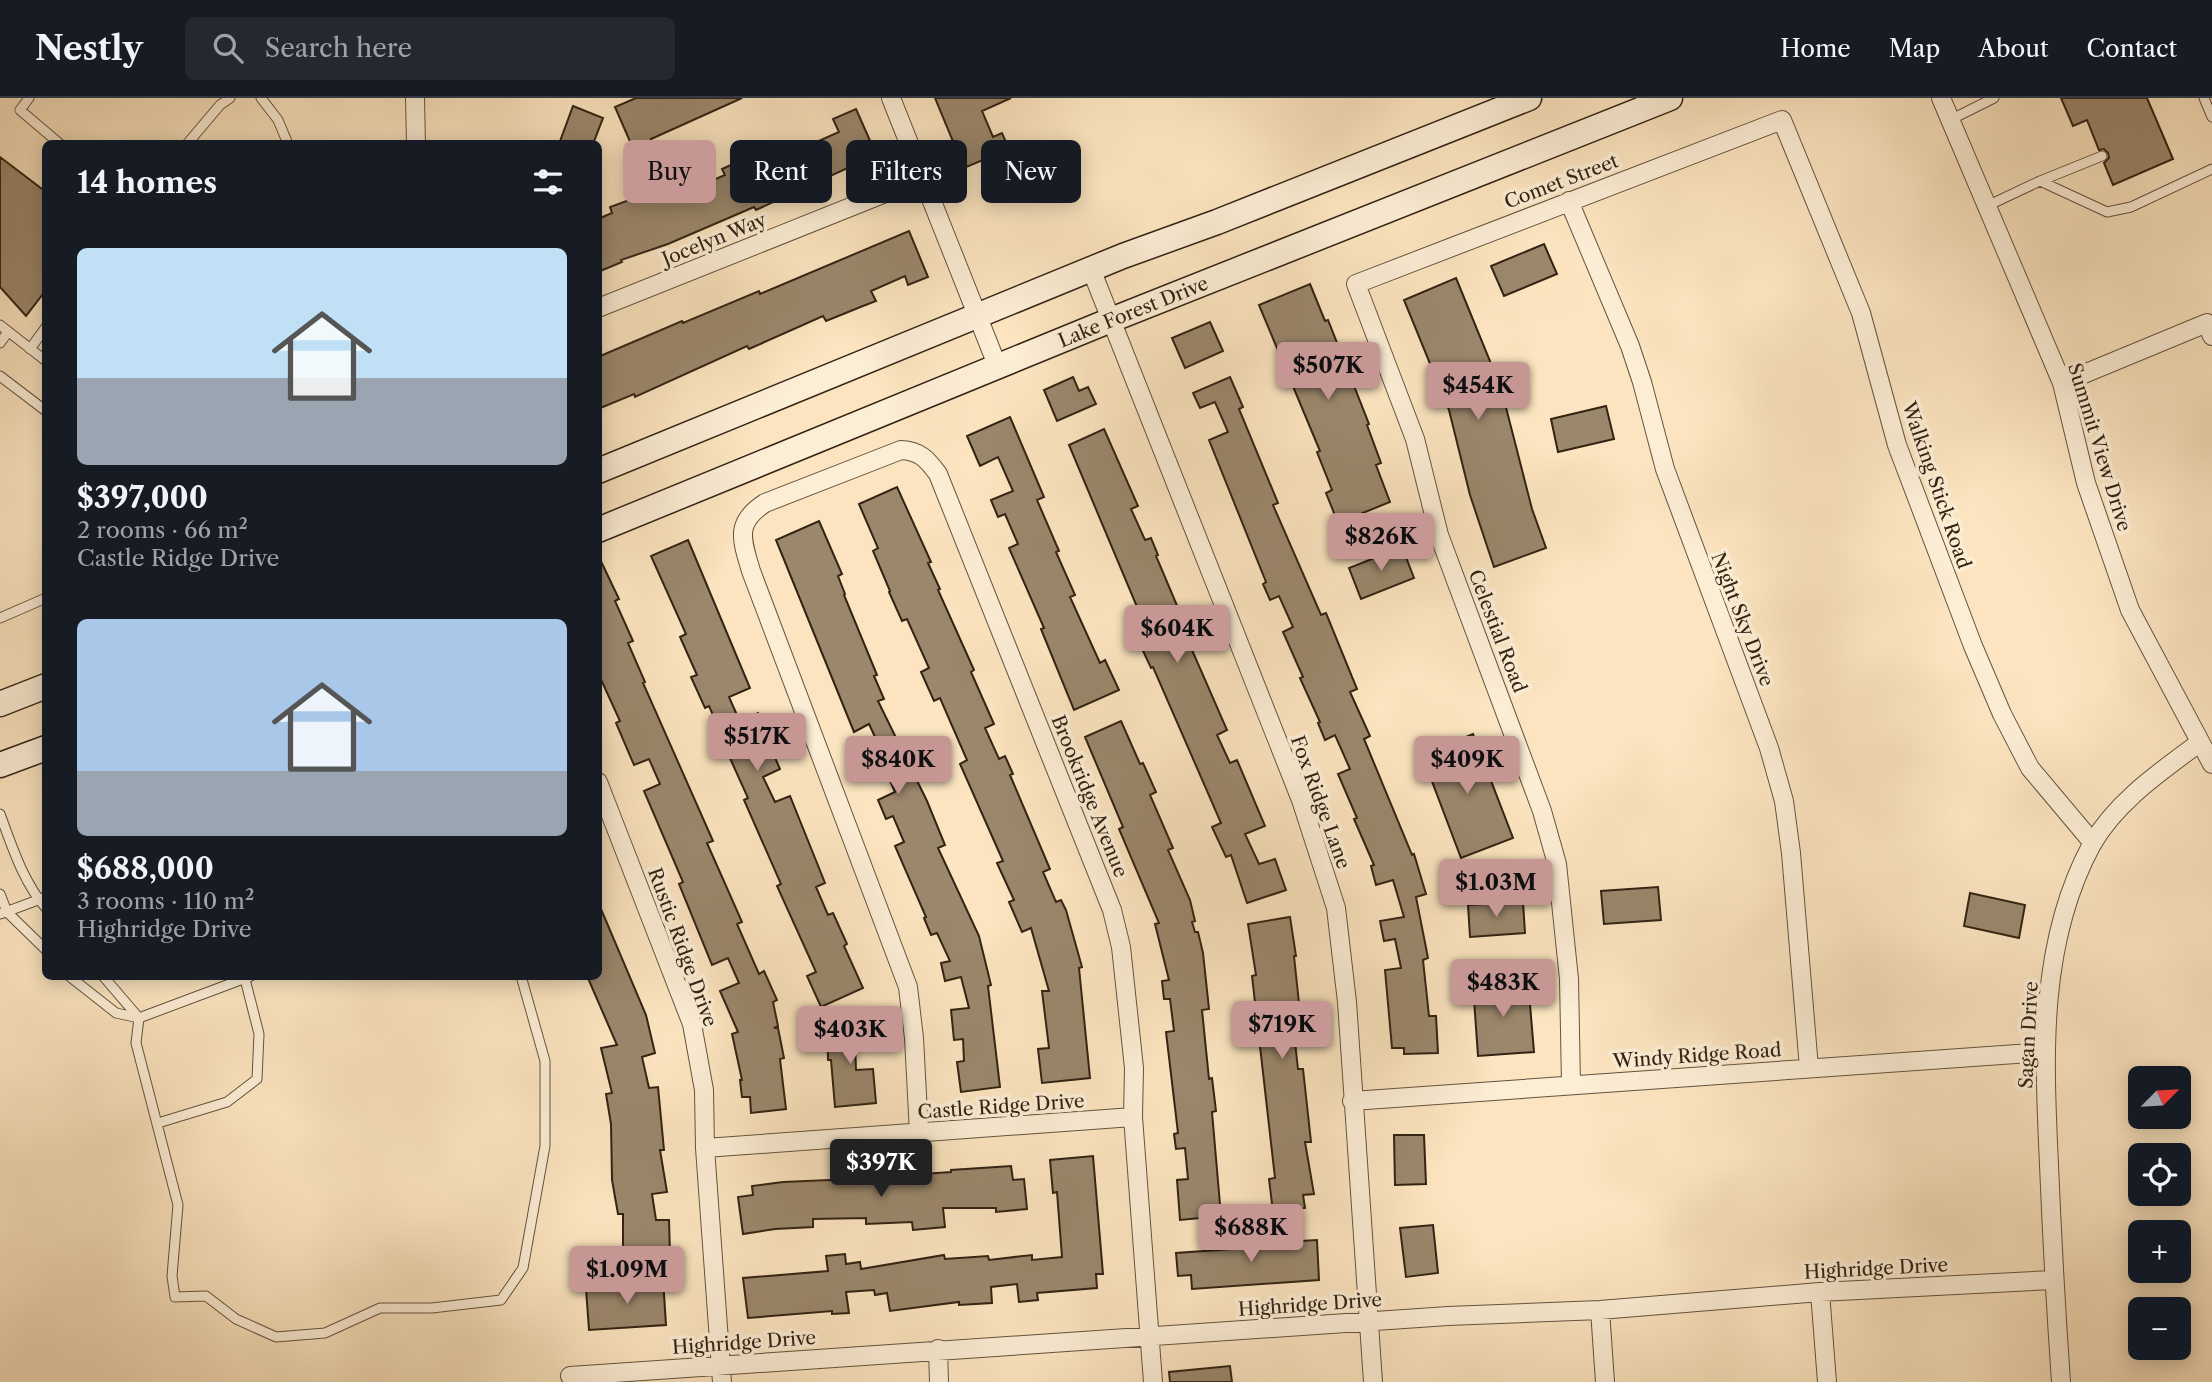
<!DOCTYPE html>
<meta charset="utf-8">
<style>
body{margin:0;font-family:"Libre Caslon Text",serif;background:#242831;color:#f1f3f6;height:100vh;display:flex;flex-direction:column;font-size:26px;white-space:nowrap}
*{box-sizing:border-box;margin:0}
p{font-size:23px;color:#9ea1a6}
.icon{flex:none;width:38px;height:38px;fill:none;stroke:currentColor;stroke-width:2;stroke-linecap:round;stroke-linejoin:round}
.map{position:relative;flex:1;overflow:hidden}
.side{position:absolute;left:42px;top:42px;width:560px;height:840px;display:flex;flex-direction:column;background:#171b24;border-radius:10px;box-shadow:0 4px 18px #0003}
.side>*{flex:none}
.guide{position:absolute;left:623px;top:42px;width:665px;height:63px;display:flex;gap:14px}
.needle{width:46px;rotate:66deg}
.buttons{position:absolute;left:2128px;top:968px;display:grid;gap:14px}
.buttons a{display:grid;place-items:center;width:63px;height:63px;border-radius:10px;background:#171b24;box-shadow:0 4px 18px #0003;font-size:35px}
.price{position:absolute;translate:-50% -60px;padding:0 16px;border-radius:7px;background:#c59692;color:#111;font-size:23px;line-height:46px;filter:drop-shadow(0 2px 4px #0008)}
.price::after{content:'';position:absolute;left:50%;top:42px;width:21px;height:16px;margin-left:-10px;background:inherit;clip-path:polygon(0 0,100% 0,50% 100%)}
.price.active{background:#222;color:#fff}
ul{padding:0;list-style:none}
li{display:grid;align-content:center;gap:14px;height:371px;padding:0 35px}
li span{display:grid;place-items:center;height:217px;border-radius:10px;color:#555}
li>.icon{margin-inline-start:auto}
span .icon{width:126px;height:126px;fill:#fffc;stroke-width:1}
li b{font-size:30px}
h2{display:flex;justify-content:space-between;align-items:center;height:84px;padding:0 35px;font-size:30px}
.chip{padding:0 24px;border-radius:10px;background:#171b24;box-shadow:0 4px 18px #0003;font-size:24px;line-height:63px}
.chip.active{background:#c59692;color:#111}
header{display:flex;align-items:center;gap:42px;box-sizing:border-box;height:98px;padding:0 35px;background:#171b24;border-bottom:2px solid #363941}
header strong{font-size:33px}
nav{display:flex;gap:38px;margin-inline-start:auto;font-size:24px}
.search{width:490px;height:63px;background:#242831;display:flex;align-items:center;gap:18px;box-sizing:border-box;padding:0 24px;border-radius:10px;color:#9ea1a6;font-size:26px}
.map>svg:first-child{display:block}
.building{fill:#9b876c;stroke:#322313;stroke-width:2}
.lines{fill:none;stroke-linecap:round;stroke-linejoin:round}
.lane-casing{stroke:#64533e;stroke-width:11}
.street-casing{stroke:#64533e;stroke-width:20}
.secondary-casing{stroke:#322313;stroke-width:27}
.lane{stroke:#fcedd5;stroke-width:9}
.street{stroke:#fcedd5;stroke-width:18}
.secondary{stroke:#fcedd5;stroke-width:24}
.labels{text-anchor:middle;stroke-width:7;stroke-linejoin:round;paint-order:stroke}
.street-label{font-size:19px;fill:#322313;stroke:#fcedd5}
</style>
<header>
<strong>Nestly</strong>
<div class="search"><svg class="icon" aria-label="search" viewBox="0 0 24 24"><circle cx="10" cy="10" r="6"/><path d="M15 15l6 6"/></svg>Search here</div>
<nav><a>Home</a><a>Map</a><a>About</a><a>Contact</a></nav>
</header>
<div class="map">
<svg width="2212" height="1284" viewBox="0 0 2212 1284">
<rect width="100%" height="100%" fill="#fbe4bf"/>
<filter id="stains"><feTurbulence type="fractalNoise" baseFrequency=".00286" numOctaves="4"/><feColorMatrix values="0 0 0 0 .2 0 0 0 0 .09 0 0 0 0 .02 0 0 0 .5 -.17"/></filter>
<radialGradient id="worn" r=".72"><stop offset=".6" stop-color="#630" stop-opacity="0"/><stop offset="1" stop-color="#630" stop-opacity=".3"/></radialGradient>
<path class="building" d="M636,0H742L651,41L654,46L635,55L615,9Z
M935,0H1011L982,13L993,39L1002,35L1009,51L964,70Z
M2061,0H2147L2173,61L2113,87L2104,65L2109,60L2108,55L2104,51L2099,52L2087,22L2073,28Z
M573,8L603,20L593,46H559Z
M856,11L879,63L856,73L854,67L756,112L754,109L668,146L621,162L622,164L598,174V121L612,115L610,109L640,98L642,104L678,88L681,96L725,77L722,71L751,58L755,65L792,49L794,54L839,34L833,21Z
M0,59L46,94V192L26,218L0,189Z
M909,133L928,179L908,187L905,178L871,193L876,203L863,208L826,223L823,218L749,251L747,248L635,299L634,296L598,311V259L682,223L683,225L759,193L760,196Z
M1544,146L1557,176L1504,198L1491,168Z
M1456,180L1501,290L1532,411L1546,450L1494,469L1470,397L1449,312L1404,202Z
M1310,186L1325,223L1328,222L1369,326L1367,327L1381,365L1376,367L1390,404L1338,425L1326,395L1332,392L1317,354L1320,353L1259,207Z
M1210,224L1223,253L1185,270L1172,240Z
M1073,279L1079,293L1088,289L1096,306L1057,323L1044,292Z
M1230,279L1243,309L1239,311L1278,405L1273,407L1321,517L1326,515L1357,591L1350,594L1370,638L1364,641L1412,757L1414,756L1426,796L1416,799L1428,860L1423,862L1429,918H1436L1438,955L1404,956V950H1392L1385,872L1401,870L1395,841L1384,843L1380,823L1404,819L1393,782L1376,787L1371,768L1374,767L1354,721L1357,720L1338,676L1350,671L1335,637L1325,642L1318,625L1320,624L1300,580L1303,579L1283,534L1293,529L1279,498L1270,502L1263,486L1266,484L1209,342L1228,334L1215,304L1200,310L1193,295Z
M1606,308L1614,341L1558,354L1551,321Z
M1010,319L1044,399L1037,402L1059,453L1056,454L1075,497L1070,499L1100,565L1105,562L1119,592L1074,612L1041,531L1044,530L1009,450L1018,446L1005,416L998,419L991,402L1013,393L998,359L980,368L967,338Z
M1104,331L1138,408L1131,411L1145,442L1151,440L1158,457L1156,458L1195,550L1192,552L1227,632L1217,637L1230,665L1237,662L1265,728L1245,736L1259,766L1275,761L1286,792L1247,805L1231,757L1226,759L1212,729L1221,725L1153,569L1151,570L1137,540L1148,535L1069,347Z
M897,389L931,464L928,465L940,491L938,492L974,572L971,574L994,626L985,630L999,661L1005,658L1013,676L1010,677L1050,771L1043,774L1056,804L1061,802L1066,812L1082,869L1079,870L1090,980L1042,985L1038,951L1049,950L1042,893H1049L1031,830L1022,834L1009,804L1014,802L997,765L1003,763L960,666L967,662L940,600L934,603L921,574L929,570L907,521L902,523L889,494L890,493L873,453L878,450L859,406Z
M819,423L842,476L838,478L845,496L844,497L877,577L874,578L884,601L878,603L927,703L945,747L938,750L979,838L991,887L988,888L1000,989L961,994L957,964L964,963L963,941L954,942L951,912L969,910L961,879L945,883L941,865L950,863L937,835L931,837L924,820L926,819L895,748L904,744L893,718L886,721L878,702L895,694L884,669L867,677L860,661L881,652L869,626L854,634L776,442Z
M688,442L750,590L729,599L740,624L758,615L765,631L763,632L780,671L763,679L775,704L790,698L825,785L816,789L828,817L833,815L847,846L844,848L863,890L821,909L807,878L816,874L777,788L781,786L744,702L748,700L729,658L731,657L709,608L705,610L691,579L697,577L680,539L686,536L651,458Z
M1402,449L1414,480L1361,501L1349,470Z
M598,457L619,501L615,503L633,543L628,545L645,584L643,585L713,743L707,745L742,824L737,826L759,876L764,873L777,902L773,904L778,928L774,930H778L784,960L780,961L786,1011L751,1015L750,999H742L740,982H742L732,936L738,934L720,893L739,885L728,860L712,867L679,786L683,784L644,693L660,686L649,661L634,667L616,625L620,623L598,575Z
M1121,623L1140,666L1143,665L1156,694L1150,697L1173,750L1168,752L1190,802L1195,823L1192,824L1195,834H1198L1203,855L1209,911L1202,912L1209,981L1212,980L1216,1013L1212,1014L1221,1118L1180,1122L1177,1082L1188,1081L1185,1050L1176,1051L1174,1036L1178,1035L1166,934L1174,933L1170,901H1164L1162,883L1169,882L1155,826L1159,825L1119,731L1123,729L1085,639Z
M1473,636L1513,740L1461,760L1422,657Z
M1658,789L1661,822L1604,826L1601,793Z
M1970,795L2025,807L2019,840L1964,828Z
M598,804L646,917L655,955L642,959L649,990L658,989L664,1052H660L667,1094L652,1096L656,1122H669L670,1155L623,1156V1116H618L612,1082L611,1026L606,996L612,995L601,950L617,947L587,878H598Z
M1523,804L1525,835L1470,839L1468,807Z
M1290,819L1296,858H1294L1303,943L1295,944L1298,971H1303L1311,1044H1305L1314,1096L1303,1097L1305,1110L1273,1114L1269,1081L1275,1080L1252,878L1256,877L1248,826Z
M1528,883L1534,954L1478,958L1473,887Z
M871,927V945H855L856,972L873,971L876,1005L835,1009L831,962H828L827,928Z
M1394,1037H1424L1426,1086L1395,1087Z
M1093,1058L1103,1176H1096L1097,1190L1037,1195L1038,1202L1019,1204L1017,1186L991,1189L992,1205L959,1207V1204L890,1213L887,1195L875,1197L874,1192L846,1194L849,1215L832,1216V1213L748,1220L743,1180L828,1173L826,1158L845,1156L846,1166L860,1164L861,1171L944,1157L945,1161L988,1158L989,1162L1032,1157V1162L1062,1159L1057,1094L1053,1095L1050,1062Z
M1011,1068L1013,1082L1024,1081L1027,1111L996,1114V1110H943L945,1129L913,1132L912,1124L866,1126V1120L813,1121V1129L775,1131L743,1136L738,1099L753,1097L752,1088L783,1084L923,1078V1076L951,1074V1072Z
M1433,1127L1438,1175L1406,1179L1400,1130Z
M1264,1140V1145L1317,1142L1319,1182L1192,1191L1191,1177L1178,1178L1176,1155L1232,1151L1231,1143Z
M663,1181L666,1227L589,1232L586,1191L631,1187V1183Z
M1230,1268L1232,1284H1170L1169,1274Z"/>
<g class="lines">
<defs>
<path id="lane" d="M29,0L20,12L60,46
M261,0L278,22L288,46
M2204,0L2212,19
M1950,22L1994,0
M187,46L220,7L230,0
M2040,83L2102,58
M1987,108L2040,83L2107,114L2131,109L2212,71
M0,227L46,263
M0,245L8,234
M30,251L46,229
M0,278L46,313
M0,520L46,500
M0,716C12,748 23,784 46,810
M0,796L7,814L46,852
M0,816L46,799
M69,878L116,915L139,920
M103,878L139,920
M251,878L139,920L136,945L178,1107L172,1178L175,1199L206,1198L236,1221L276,1239L325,1235L380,1210H432L501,1202L523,1170L545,1048V963L521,878
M158,1025L227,1004L257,981L259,936L245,881"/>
<path id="street" d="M415,0L416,46
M891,0L997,267
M1941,0L2062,285L2086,385L2130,512L2212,666
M1569,103L1630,248L1642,284L1665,371L1769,650L1784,703L1791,755L1809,970
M1091,171L1301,702L1336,810L1347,904L1373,1284
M598,210L923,80
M2062,285L2207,225L2212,238
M598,684L692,926L704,992L705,1050L722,1284
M1571,986L1569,881L1557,766L1542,713L1439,437L1415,341L1356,186L1782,22L1861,215L1897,347L1973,548L2002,616L2030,670L2093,745
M1352,1003L2044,954
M919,1035L914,940L908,889L751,473C742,442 734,425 765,405L901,352C920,353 927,361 938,376L1112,812L1121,849L1134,970L1133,1019L1153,1284
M705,1050L1133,1019
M1820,1194L1827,1284
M1600,1212L1605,1284
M938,1251L939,1284
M570,1278L1448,1218L1600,1212L1820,1194L2053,1182
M2061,1284C2056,1212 2052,1140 2049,1067C2044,958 2038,846 2092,746C2117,703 2160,674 2199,645"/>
<g id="secondary">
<path d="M598,373L1123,158L1217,124L1529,0"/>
<path id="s1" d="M598,432L1111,222L1670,0"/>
<path d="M0,606L46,588"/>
<path d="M0,667L46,650"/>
</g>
</defs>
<use href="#lane" class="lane-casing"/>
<use href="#street" class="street-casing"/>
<use href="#secondary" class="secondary-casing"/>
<use href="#lane" class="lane"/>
<use href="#street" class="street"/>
<use href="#secondary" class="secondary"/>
</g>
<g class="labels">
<g class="street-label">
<text transform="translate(1561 83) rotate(-21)" y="7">Comet Street</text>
<text transform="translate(714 141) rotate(-22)" y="7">Jocelyn Way</text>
<text dy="7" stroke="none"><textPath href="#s1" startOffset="578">Lake Forest Drive</textPath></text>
<text transform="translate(2100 349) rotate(73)" y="7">Summit View Drive</text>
<text transform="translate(1937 387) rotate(71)" y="7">Walking Stick Road</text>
<text transform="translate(1743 521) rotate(69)" y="7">Night Sky Drive</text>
<text transform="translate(1498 533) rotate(69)" y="7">Celestial Road</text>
<text transform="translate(1090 698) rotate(68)" y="7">Brookridge Avenue</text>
<text transform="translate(1321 704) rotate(70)" y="7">Fox Ridge Lane</text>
<text transform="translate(683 849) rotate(70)" y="7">Rustic Ridge Drive</text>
<text transform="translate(2028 937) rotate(-87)" y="7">Sagan Drive</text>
<text transform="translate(1697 957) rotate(-4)" y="7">Windy Ridge Road</text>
<text transform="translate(1001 1008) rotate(-4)" y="7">Castle Ridge Drive</text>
<text transform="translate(1876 1170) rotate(-3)" y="7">Highridge Drive</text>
<text transform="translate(1310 1206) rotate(-4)" y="7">Highridge Drive</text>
<text transform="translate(744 1244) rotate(-4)" y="7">Highridge Drive</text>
</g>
</g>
<rect width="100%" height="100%" filter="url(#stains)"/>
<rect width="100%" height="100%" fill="url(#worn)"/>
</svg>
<div class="buttons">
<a><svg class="needle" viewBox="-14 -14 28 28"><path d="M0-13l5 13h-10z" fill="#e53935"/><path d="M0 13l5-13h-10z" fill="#9ea1a6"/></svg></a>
<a><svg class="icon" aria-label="locate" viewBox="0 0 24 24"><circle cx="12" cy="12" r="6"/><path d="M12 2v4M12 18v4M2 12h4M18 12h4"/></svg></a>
<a>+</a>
<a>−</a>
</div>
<b class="price" style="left:1328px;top:304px">$507K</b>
<b class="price" style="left:1478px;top:324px">$454K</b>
<b class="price" style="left:1381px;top:475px">$826K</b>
<b class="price" style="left:1177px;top:567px">$604K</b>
<b class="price" style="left:757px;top:675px">$517K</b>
<b class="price" style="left:898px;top:698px">$840K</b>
<b class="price" style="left:1467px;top:698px">$409K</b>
<b class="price" style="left:1496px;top:821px">$1.03M</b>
<b class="price" style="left:1503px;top:921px">$483K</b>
<b class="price" style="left:1282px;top:963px">$719K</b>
<b class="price" style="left:850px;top:968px">$403K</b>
<b class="price active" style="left:881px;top:1101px">$397K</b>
<b class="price" style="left:1251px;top:1166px">$688K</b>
<b class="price" style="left:627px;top:1208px">$1.09M</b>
<div class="guide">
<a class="chip active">Buy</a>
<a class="chip">Rent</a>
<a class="chip">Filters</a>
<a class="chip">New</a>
</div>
<section class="side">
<h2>14 homes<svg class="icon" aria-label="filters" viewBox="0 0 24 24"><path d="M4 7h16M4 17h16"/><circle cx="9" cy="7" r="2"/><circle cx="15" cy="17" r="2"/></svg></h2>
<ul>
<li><span style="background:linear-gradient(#bfe0f5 60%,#9aa5b1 0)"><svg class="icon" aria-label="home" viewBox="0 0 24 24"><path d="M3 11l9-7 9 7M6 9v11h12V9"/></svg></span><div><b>$397,000</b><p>2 rooms · 66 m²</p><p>Castle Ridge Drive</p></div></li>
<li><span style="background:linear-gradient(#a9c7e8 70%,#9aa5b1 0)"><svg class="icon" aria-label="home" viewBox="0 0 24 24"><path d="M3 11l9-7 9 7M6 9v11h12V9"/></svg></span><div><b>$688,000</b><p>3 rooms · 110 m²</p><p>Highridge Drive</p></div></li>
</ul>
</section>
</div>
